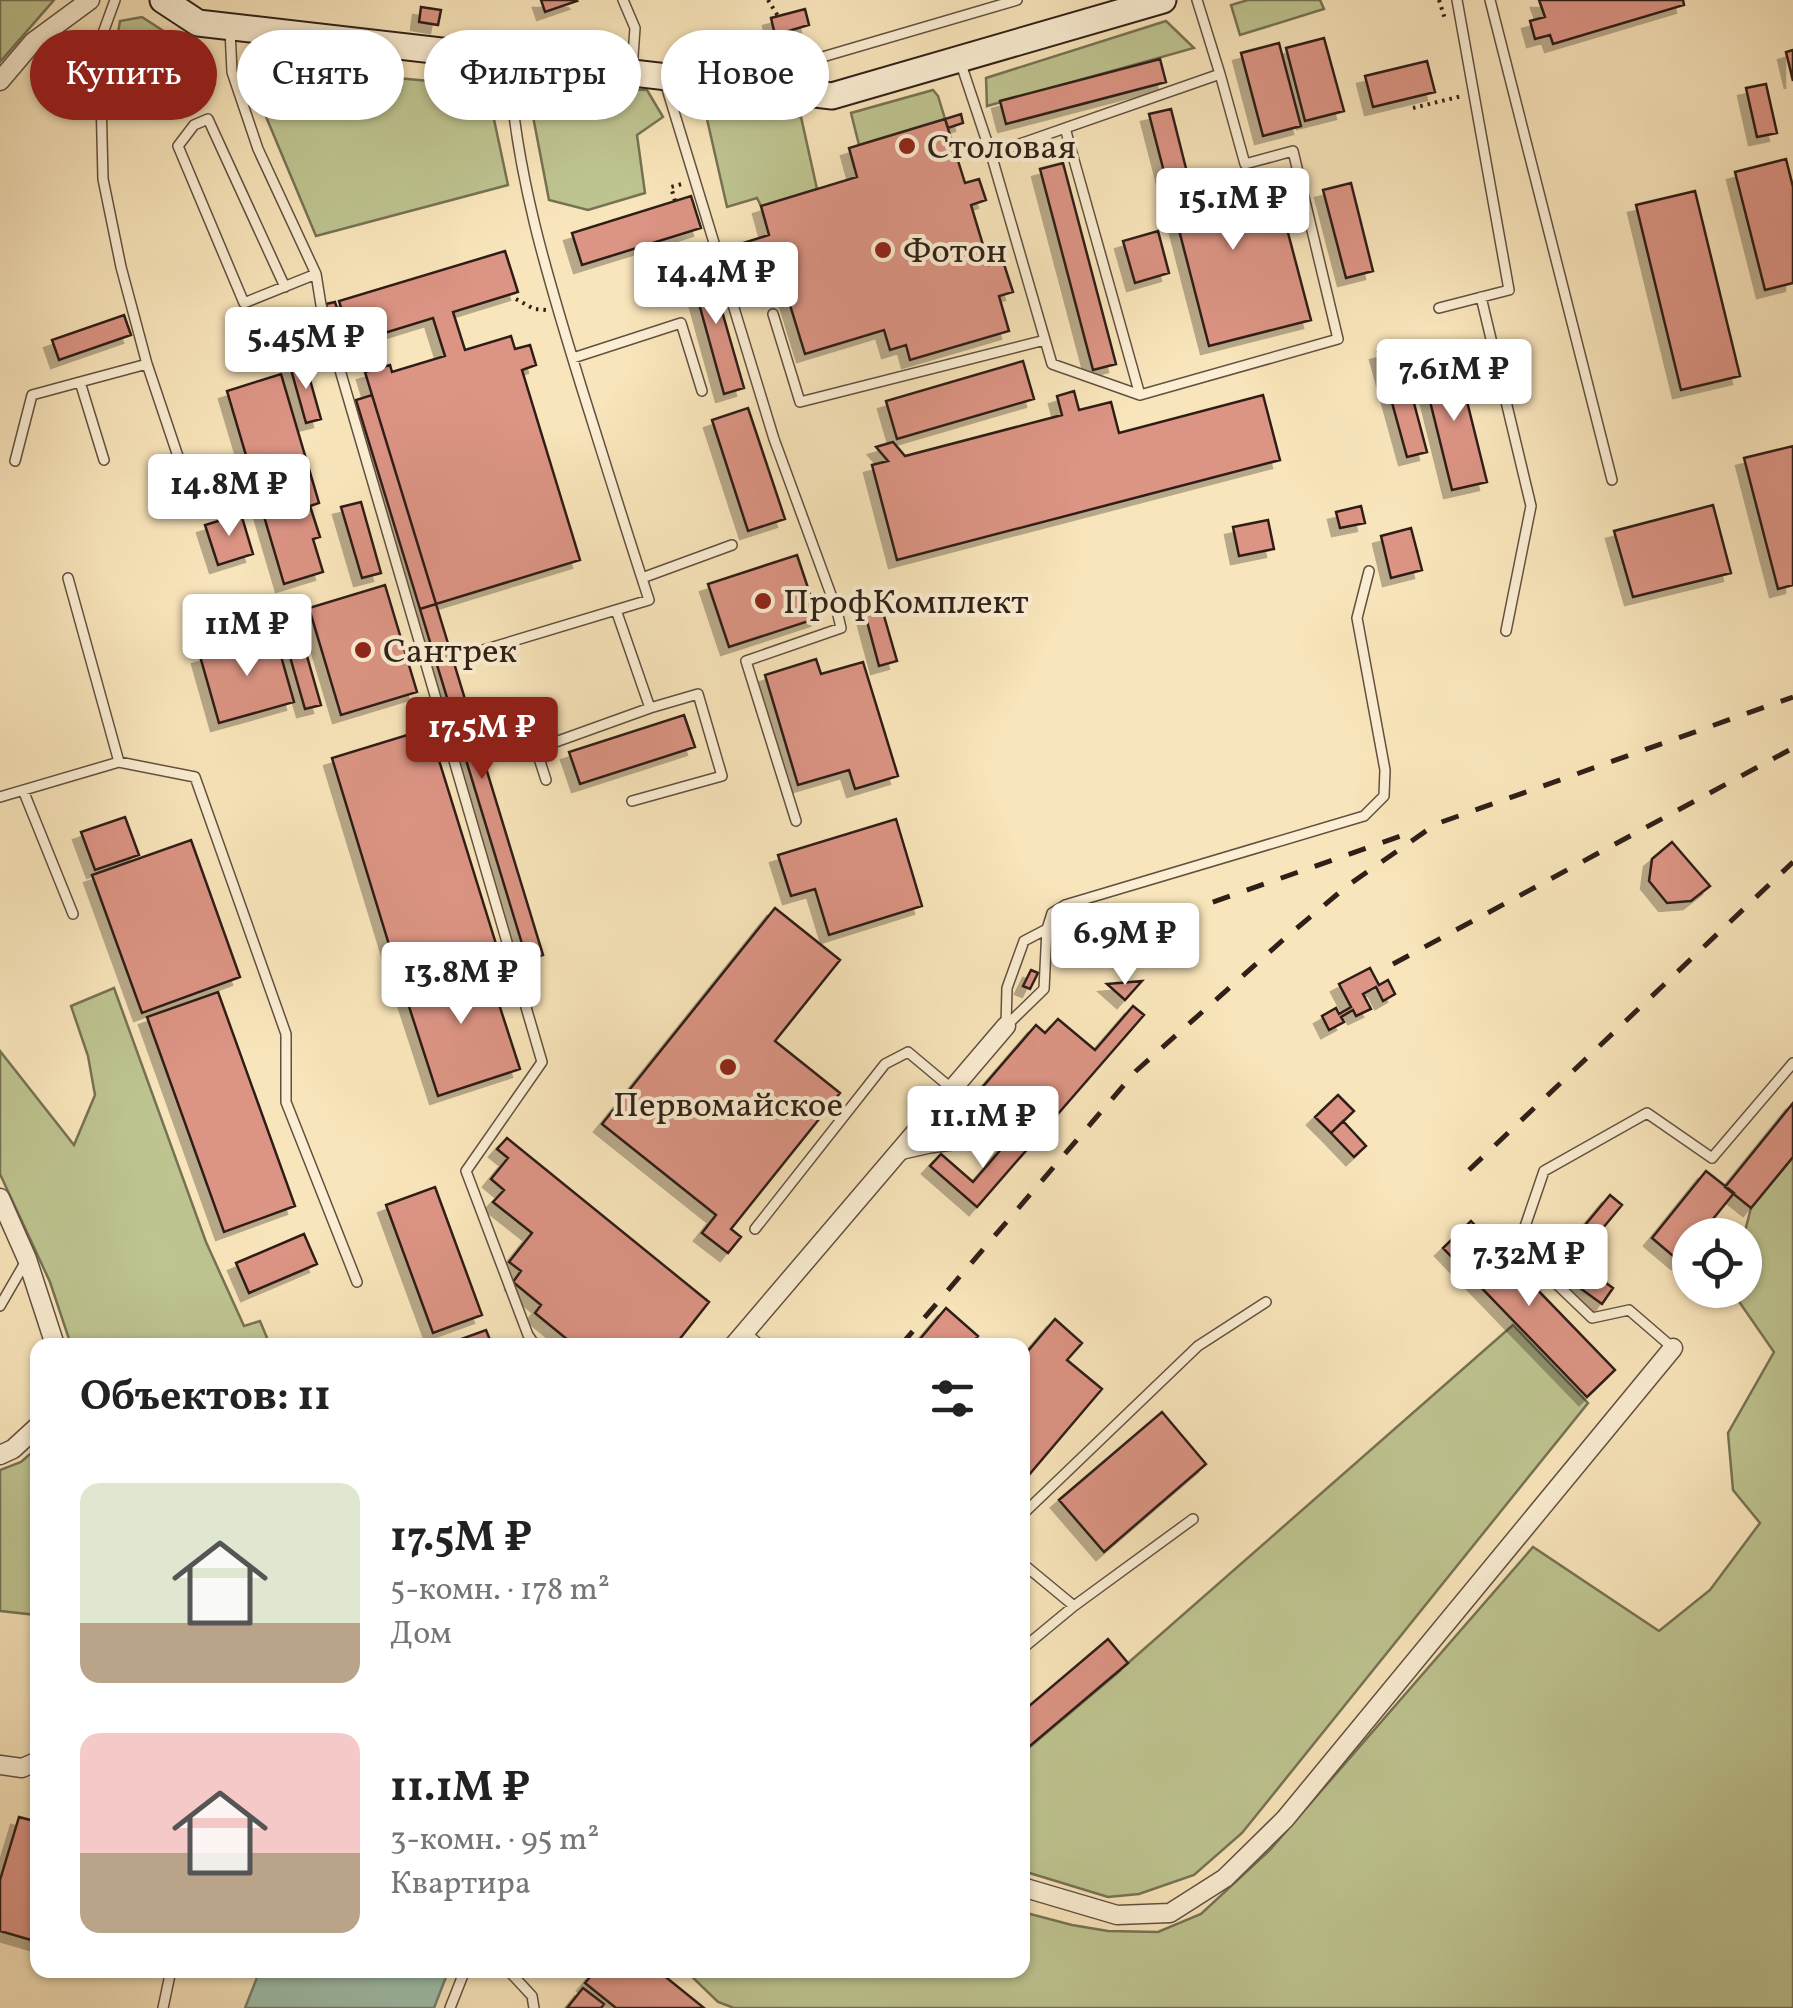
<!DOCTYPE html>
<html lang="ru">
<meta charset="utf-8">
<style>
body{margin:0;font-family:Vollkorn,serif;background:#f6f6f6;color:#222;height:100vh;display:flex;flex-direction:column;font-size:38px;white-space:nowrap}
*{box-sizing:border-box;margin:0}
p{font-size:32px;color:#767676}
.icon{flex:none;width:55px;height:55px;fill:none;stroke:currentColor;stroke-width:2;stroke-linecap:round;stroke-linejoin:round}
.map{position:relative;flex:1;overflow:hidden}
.sheet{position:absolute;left:30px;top:1338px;width:1000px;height:640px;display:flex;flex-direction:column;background:#fff;border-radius:20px;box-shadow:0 2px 8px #0004}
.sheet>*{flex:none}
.hud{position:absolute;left:30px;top:30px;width:1000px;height:90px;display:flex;gap:20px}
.fabs{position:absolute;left:1672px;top:1218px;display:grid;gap:20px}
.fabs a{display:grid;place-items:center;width:90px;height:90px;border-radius:50%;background:#fff;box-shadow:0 2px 8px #0004;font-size:50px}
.price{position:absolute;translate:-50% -85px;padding:0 22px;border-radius:10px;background:#fff;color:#222;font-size:32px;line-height:65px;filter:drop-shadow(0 2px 5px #0008)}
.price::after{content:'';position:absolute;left:50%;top:60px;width:30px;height:22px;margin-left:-15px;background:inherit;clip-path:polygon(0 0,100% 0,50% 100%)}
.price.current{background:#8f2418;color:#fff}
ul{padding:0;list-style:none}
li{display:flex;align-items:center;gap:30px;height:250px;padding:0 50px}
li span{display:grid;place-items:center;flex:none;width:280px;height:200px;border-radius:20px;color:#555}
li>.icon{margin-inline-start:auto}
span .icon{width:120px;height:120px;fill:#fffc;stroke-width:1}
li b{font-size:42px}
h2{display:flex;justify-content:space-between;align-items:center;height:120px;padding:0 50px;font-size:42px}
.tag{padding:0 35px;border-radius:45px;background:#fff;box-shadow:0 2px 8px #0004;font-size:35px;line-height:90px}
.tag.current{background:#8f2418;color:#fff}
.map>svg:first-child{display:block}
.green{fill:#bec490;stroke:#767254;stroke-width:2.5}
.water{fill:#9ebfac;stroke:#727f71;stroke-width:2.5}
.building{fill:#dc9484;stroke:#2f1f18;stroke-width:2.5;filter:url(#shadow)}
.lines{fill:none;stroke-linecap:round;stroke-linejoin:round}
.lane-casing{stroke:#625041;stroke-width:12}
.street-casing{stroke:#625041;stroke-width:21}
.secondary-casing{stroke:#2f1f18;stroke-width:29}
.path{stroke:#2f1f18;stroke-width:4;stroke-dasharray:2.5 5;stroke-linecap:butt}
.lane{stroke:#fbeed3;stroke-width:9}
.street{stroke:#fbeed3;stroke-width:18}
.secondary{stroke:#fbeed3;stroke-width:25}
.rail{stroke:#2f1f18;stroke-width:5;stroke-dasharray:18 18;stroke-linecap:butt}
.poi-dot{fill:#8f2418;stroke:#fbeed3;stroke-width:4}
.labels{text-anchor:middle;stroke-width:8;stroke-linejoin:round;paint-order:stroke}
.poi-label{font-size:35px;fill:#2f1f18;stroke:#fbeed3;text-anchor:start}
</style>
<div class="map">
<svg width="1793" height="2008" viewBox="0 0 1793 2008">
<defs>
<filter id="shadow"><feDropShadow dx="-8" dy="8" stdDeviation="0" flood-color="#0004"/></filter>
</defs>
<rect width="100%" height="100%" fill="#f9e5bb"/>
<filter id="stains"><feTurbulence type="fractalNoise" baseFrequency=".002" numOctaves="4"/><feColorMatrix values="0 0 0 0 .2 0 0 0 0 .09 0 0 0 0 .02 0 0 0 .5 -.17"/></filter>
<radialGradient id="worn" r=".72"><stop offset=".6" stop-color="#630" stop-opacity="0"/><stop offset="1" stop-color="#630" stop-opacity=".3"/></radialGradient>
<path class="green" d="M0,0H54L0,62Z
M1248,0H1320L1324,9L1240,35L1231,5Z
M142,17L188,47L190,84L114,57L120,21Z
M1166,21L1194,48L987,106L986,78Z
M244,64L473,85L492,110L508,185L316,236Z
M527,85L647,90L663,117L637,135L645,193L588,210L549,200Z
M933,90L938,96L945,119L859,145L851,113Z
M704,106L801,117L817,189L761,206L757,198L727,207Z
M114,988L206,1242L244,1326L260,1321L270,1345H71L50,1282L0,1174V1051L74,1145L95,1095L88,1056L71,1006Z
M1793,1157V2008H734L718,2002L685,1970H1022L1023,1912L1072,1925L1108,1931L1158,1932L1201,1914L1269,1851L1533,1547L1659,1631L1710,1590L1760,1523L1733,1490L1728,1433L1774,1352L1731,1290H1745L1744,1235L1751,1208Z
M1513,1325L1588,1403L1242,1833L1194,1875L1139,1894L1108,1897L1023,1871L1022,1752L1128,1663Z
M37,1448V1615L0,1611V1470L21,1462Z"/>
<path class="water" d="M260,1970H441L446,1977L434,2008H245Z"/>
<path class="building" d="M541,0H576L577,1L545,12Z
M1539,0H1683L1684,5L1553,44L1550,35L1535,39L1530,21L1545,17Z
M421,7L441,10L438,25L419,22Z
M805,9L809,25L775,35L771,18Z
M1324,38L1344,111L1305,121L1286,48Z
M1279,43L1301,126L1263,136L1241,53Z
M1793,50V81L1786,52Z
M1160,59L1166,82L1006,124L1000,101Z
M1427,61L1435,92L1373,107L1365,76Z
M1766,84L1777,133L1757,137L1746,88Z
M1171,109L1197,212L1277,191L1311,320L1209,346L1149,114Z
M961,114L963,123L948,128L945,119Z
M945,119L965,183L979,179L986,200L971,205L989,265L1003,261L1013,292L999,296L1009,331L910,360L906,345L890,350L884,330L805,354L782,279L740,292L727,248L769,235L761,206L857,177L849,148Z
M1786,159L1793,187V283L1765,290L1735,172Z
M1063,163L1116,364L1093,370L1040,169Z
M1351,183L1373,271L1346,278L1323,190Z
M1695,191L1740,376L1681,390L1636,205Z
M691,196L701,228L582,265L572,233Z
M1158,231L1169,273L1135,283L1123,241Z
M505,251L518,292L453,312L465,350L511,336L515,349L530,345L536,365L522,370L580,560L436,604L365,372L390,365L392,372L445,356L433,318L352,343L339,301Z
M707,259L744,388L724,394L688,264Z
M335,302L340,318L331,320L326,304Z
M124,315L131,335L59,360L52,340Z
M314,318L319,335L269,349L264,332Z
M1399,347L1427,452L1407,457L1378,352Z
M1456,357L1487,482L1452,490L1421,365Z
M1023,361L1034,399L897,439L886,401Z
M305,362L321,419L306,423L290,366Z
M281,374L319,503L310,506L320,537L313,539L323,572L284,584L227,391Z
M1074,391L1079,410L1111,402L1119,433L1263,395L1280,460L897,560L872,465L888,461L876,447L893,442L905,456L1062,415L1057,396Z
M372,395L436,604L420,609L356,400Z
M748,408L785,519L748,531L712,420Z
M1793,446V585L1778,589L1744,458Z
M361,502L381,573L362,578L341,507Z
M1713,505L1731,573L1633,597L1614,531Z
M1361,506L1365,523L1340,528L1336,512Z
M241,514L253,554L218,565L205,525Z
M1268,520L1274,549L1239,556L1233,527Z
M1411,528L1422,570L1391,578L1381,536Z
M797,555L818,618L729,647L708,584Z
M385,585L417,692L341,715L309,608Z
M436,604L543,955L527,960L420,609Z
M882,609L897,661L879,666L865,614Z
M296,618L321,705L305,709L280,622Z
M275,635L294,702L219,723L200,656Z
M816,659L821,674L863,662L898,776L855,789L849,770L798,785L765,675Z
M684,715L695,747L580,784L569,752Z
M417,732L421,744L433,741L496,944L398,974L332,758Z
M125,817L139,855L95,870L81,832Z
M896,819L922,906L829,935L815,889L791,896L778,855Z
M191,840L240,977L142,1013L92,875Z
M1672,842L1710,886L1691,901L1667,903L1649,881L1652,859Z
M775,908L840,960L775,1041L840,1093L731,1229L741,1237L728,1253L702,1233L716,1215L602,1124Z
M484,958L520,1069L438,1096L402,985Z
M1370,968L1379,985L1388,980L1395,994L1383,1001L1376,987L1363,994L1371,1009L1356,1016L1353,1010L1341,1017L1344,1022L1329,1030L1322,1016L1336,1008L1339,1014L1351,1007L1339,984Z
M1031,970L1038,973L1030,989L1023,986Z
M1142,981L1125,1000L1107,984Z
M218,992L295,1206L224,1232L147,1017Z
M1133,1006L1144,1015L1030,1146L974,1097L1036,1025L1045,1033L1058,1019L1095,1050Z
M1338,1095L1354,1111L1331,1133L1315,1117Z
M1793,1103V1157L1751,1208L1725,1187Z
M1343,1121L1366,1146L1354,1157L1331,1133Z
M1015,1133L1030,1146L977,1207L930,1166L941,1154L973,1182Z
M507,1138L709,1302L675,1345H574L535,1313L541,1305L513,1282L521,1271L509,1262L532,1233L493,1202L504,1190L491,1179L508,1158L497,1149Z
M1706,1171L1734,1193L1700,1235H1690V1247L1679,1261L1652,1238Z
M435,1187L482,1315L433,1333L386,1205Z
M1610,1195L1622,1205L1583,1252L1571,1242Z
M1471,1221L1615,1370L1587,1397L1443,1248Z
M304,1234L317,1264L249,1293L236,1263Z
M1573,1259L1613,1288L1602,1304L1562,1275Z
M946,1308L978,1336L970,1345H915Z
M1055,1319L1082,1343L1067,1360L1102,1389L1028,1476L1022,1471V1358Z
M486,1330L492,1345H445Z
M1162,1412L1206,1464L1104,1552L1059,1500Z
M1108,1639L1128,1663L1024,1751L1022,1712Z
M19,1817L38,1822V1942L0,1931V1880Z
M596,1970H657L704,2008H616L585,1983Z
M583,1988L604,2004L601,2008H567Z"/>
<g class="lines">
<defs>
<path id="lane" d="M623,0L635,28L632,70
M1197,0L1220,74
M1490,0L1612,480
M230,30L232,72L258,149L316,274L321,305L542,1062L466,1171L528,1335L535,1345
M776,54L819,58L1017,0
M961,64L991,154L1052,364L1140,395L1338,339L1293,151L1245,164L1220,74L991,154
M664,79L774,439L837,611L841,628L746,661L796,821
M774,86L777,42
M1065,128L1140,395
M285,287L208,119L194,125L178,146L244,303L316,274
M1481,297L1531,506L1506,631
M1439,308L1509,290L1457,0
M773,314L800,402L1045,340
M573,358L681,323L702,391
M147,364L196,510
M104,460L80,382L147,364L121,267L103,179L101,97L103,33L115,0
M15,461L32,395L80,382
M68,578L119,762
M642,578L732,545
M480,651L649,600C626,530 604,459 582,389C549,282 515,173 509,62
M546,780L536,749L650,708L616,610
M23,790L73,914
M0,797L119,762L195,777L286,1034V1102L357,1282
M632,801L722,776L698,694L650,708
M1006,1026L1044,989L1047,929L1052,913L1065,905L1364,816L1384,796L1385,770L1357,618L1369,571
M1006,1026L1007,988L1024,941L1047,929
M899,1155L930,1148L990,1140
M755,1229L885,1064L908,1052L951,1088
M0,1306L26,1261
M745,1332L760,1345
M1673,1348L1629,1310L1592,1318L1518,1247L1544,1171L1647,1113L1712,1158L1793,1063
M1022,1515L1198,1346L1266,1302
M1022,1563L1074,1606
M1022,1649L1074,1606L1193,1519
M508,1970L532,1996L534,2008
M163,2008L171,1970
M450,2008L465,1970"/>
<path id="street" d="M0,81L33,42L90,0
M0,1198L27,1259L55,1345
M734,1345L1006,1026
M0,1455L13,1449L38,1426
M0,1765L22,1768L38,1761
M1022,1887L1117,1915L1170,1913L1225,1878L1285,1819L1673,1348"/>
<path id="secondary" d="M163,0L198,23L832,96L1163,0"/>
</defs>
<use href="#lane" class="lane-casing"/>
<use href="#street" class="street-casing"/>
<use href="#secondary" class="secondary-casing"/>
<path class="path" d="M768,0L778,16
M1439,0L1445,19
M1413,108L1462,96
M675,201L671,187L682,184
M516,299L534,309L547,310
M208,507L227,501"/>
<use href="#lane" class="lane"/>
<use href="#street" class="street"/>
<use href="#secondary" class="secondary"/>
<path class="rail" d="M1077,950L1412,832
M1393,964L1793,748
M1469,1170L1793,862
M901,1345L1136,1071L1284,939L1347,886L1436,824L1793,697"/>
</g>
<g class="poi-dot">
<circle cx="907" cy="146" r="10"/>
<circle cx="883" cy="250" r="10"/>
<circle cx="763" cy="601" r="10"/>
<circle cx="363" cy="650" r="10"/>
<circle cx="728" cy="1067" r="10"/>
</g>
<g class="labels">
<g class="poi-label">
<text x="927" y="158">Столовая</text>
<text x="903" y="262">Фотон</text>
<text x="783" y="613">ПрофКомплект</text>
<text x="383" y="662">Сантрек</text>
<text x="728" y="1116" text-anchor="middle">Первомайское</text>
</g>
</g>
<rect width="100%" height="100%" filter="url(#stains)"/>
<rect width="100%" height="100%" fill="url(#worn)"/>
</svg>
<div class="fabs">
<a><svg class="icon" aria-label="locate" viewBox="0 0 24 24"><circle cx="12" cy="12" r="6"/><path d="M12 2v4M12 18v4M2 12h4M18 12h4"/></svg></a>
</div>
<b class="price" style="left:1233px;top:253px">15.1M ₽</b>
<b class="price" style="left:716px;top:327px">14.4M ₽</b>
<b class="price" style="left:306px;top:392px">5.45M ₽</b>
<b class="price" style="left:1454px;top:424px">7.61M ₽</b>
<b class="price" style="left:229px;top:539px">14.8M ₽</b>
<b class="price" style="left:247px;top:679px">11M ₽</b>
<b class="price current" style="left:482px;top:782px">17.5M ₽</b>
<b class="price" style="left:1125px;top:988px">6.9M ₽</b>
<b class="price" style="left:461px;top:1027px">13.8M ₽</b>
<b class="price" style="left:983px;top:1171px">11.1M ₽</b>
<b class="price" style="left:1529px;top:1309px">7.32M ₽</b>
<div class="hud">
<a class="tag current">Купить</a>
<a class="tag">Снять</a>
<a class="tag">Фильтры</a>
<a class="tag">Новое</a>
</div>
<section class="sheet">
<h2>Объектов: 11<svg class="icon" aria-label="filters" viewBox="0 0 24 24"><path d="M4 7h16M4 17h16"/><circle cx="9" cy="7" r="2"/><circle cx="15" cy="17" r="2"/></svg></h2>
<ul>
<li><span style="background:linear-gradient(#dfe7d0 70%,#b9a48a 0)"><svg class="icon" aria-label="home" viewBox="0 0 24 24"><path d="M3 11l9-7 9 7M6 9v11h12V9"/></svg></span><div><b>17.5M ₽</b><p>5-комн. · 178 m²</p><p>Дом</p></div></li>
<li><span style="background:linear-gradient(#f6c9c9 60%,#b9a48a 0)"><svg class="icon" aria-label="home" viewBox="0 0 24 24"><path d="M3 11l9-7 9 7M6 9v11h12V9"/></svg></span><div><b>11.1M ₽</b><p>3-комн. · 95 m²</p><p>Квартира</p></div></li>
</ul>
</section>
</div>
